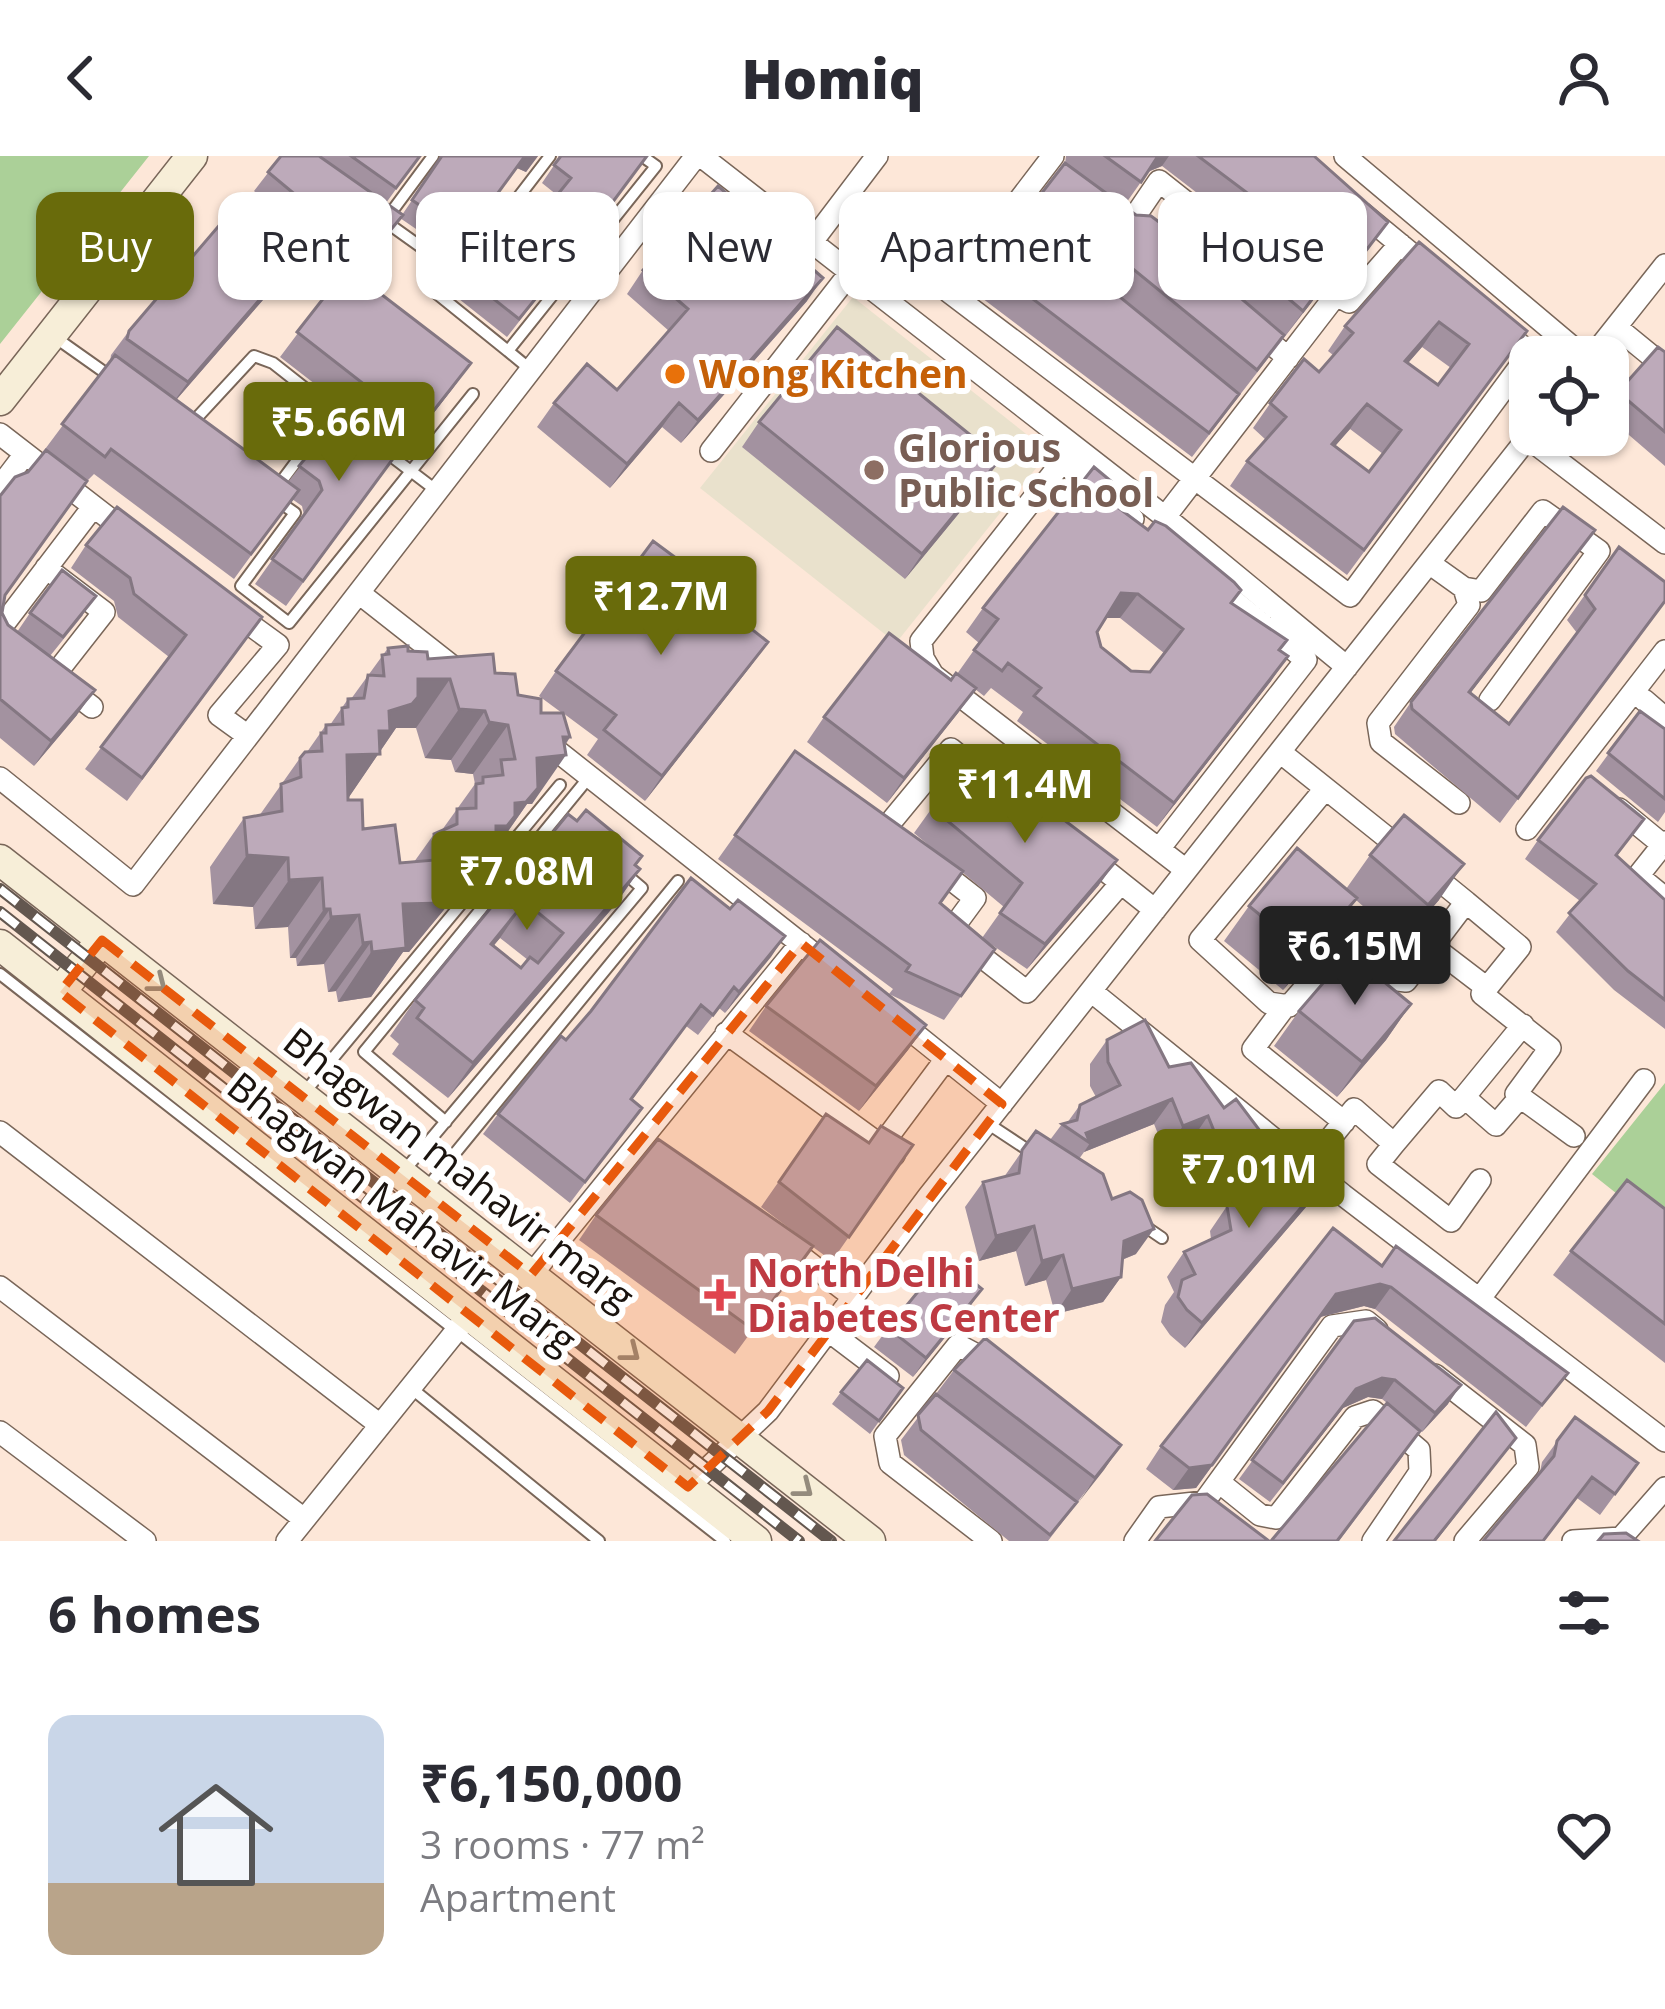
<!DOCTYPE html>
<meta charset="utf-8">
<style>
body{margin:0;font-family:"Open Sans",sans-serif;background:#f2f2f3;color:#2b2b33;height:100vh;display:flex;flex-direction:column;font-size:45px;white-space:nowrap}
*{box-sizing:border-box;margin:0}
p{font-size:39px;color:#7c7c81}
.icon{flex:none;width:66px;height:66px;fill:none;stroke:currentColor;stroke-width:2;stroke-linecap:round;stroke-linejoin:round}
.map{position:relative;height:1385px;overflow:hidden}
.drawer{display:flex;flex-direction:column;background:#fff;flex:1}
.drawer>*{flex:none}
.top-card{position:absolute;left:36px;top:36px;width:1593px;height:108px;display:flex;gap:24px}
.tools{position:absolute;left:1509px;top:180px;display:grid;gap:24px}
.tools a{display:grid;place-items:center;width:120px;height:120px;border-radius:24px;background:#fff;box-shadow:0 3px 9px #0004;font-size:60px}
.price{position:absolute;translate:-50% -102px;padding:0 27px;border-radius:12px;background:#696b0b;color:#fff;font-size:39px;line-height:78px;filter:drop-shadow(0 3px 6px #0008)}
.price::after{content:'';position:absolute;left:50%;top:72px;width:36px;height:27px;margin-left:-18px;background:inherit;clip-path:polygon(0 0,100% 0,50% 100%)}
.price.selected{background:#222;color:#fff}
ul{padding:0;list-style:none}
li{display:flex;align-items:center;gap:36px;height:300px;padding:0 48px}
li+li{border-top:3px solid #e1e1e2}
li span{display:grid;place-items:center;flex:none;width:336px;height:240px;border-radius:24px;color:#555}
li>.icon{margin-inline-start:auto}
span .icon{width:144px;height:144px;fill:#fffc;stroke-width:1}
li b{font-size:51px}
h2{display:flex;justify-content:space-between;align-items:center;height:144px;padding:0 48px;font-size:51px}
.chip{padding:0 42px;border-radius:24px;background:#fff;box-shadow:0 3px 9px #0004;font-size:42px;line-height:108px}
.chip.selected{background:#696b0b;color:#fff}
header{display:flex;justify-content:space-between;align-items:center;height:156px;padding:0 48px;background:#fff;font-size:54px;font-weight:800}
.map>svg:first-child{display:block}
.education{fill:#e9e1cc}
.green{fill:#abd098}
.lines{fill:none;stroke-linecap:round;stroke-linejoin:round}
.lane-casing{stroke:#796659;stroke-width:14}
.street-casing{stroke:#796659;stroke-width:24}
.secondary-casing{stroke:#796659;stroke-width:33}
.lane{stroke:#fff;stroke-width:10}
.street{stroke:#fff;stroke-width:21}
.secondary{stroke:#f7eed8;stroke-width:30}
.rail-casing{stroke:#63574f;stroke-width:12}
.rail{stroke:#fff;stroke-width:8;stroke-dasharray:22;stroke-linecap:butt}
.wall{fill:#a392a0;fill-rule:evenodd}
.shaded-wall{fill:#847782}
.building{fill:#bdaaba;stroke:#847782;stroke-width:3;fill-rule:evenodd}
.oneway{stroke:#948b7d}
.marked{fill:#e8590c;fill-opacity:0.2;stroke:#e8590c;stroke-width:9;stroke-dasharray:24 15;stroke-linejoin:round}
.food-dot{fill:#e8710a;stroke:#fff;stroke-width:4.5}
.education-dot{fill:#8d6e63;stroke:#fff;stroke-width:4.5}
.health-dot{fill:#e0444e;stroke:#fff;stroke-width:4.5}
.labels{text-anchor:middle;stroke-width:12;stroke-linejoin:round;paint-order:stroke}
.food-label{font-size:39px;font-weight:bold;fill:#c56008;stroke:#fff;text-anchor:start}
.education-label{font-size:39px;font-weight:bold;fill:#785e54;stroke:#fff;text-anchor:start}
.street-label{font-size:39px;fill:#1a130e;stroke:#fff}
.health-label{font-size:39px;font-weight:bold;fill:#be3a42;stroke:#fff;text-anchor:start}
</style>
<header><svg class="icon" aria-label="back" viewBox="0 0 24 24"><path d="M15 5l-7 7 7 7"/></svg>Homiq<svg class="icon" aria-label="person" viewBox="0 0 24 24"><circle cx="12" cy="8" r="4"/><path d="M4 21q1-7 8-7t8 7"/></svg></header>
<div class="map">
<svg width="1665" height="1385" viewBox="0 0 1665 1385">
<rect width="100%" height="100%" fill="#fde7d8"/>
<path class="education" d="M853,141L1049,296L896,487L700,332Z"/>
<path class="green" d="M0,0H149L0,188Z
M1665,927V1076L1592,1018Z"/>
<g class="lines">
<defs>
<path id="lane" d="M387,62L433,0
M386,66L449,111L464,112L550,0
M445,108L430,132L508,195
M56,182L114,223
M531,214L508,195L656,10L642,0
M192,267L254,200L273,207L349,267
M387,297L437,335
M278,330L334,255
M275,343L295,357L241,430L289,467L473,238
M0,818L725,1385
M304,937L560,629
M446,966L364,896L590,620
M987,967L1034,998
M404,1015L642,732L622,715
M425,1034L678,725
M1140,1067L1162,1082
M411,1232L599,1385"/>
<path id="street" d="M701,0L1165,361L1347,511
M1053,0L949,136L1350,440L1530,197L1500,172
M1345,0L1584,201
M1362,57L1430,113
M1117,64L1127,72L1159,25L1231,82L1196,124L1205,132
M811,87L877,0
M1616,171L1665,211
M1257,175L1288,202
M1592,201L1665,109
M0,278L128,377
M1528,282L1665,387
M1074,291L921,485L923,502L933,519L1186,714
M711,295L850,117
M1063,306L1133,363
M0,331L25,298
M1165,361L1336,139L1349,146L1400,88
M1429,407L1464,432L1481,435L1543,355L1599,395L1490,544
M46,412L104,456L53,521L92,551
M359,437L462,518
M234,457L278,489L219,559L248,580
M0,473L93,351
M1644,544L1665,562
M542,583L833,813
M1280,596L1405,696
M0,622L133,729L696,0
M1325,633L1200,784L1269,847L1289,850L1326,808L1352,803L1382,822L1406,825L1466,746L1429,716
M1459,647L1381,586L1378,567L1469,449L1464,432
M1619,653L1663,689
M1527,673L1665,495
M895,680L885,673L951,593L985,621
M1665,686L1638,720L1665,742
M1159,693L1306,504L1213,428
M1086,699L1155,754
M934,710L975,742L950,776L1027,836L1121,727
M1466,746L1520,791L1482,838L1550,892L1516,938L1574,980
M1432,790L1487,832
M1091,835L1343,1039L1665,1285
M1286,849L1253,893L1344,966
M895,862L1002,948
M726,877L894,999
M1464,941L1496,969L1520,941
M0,976L380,1269
M1394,988L1378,1008L1451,1065L1480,1024
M881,990L946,903
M1308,1010L1354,953L1394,988L1439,935L1456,951L1523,869
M786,1089L852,1140
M531,1119L801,787
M0,1131L304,1363
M1481,1141L1644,924
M826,1173L888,1220
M1435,1219L1525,1289L1528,1311L1465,1385
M0,1276L145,1385
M1219,1326L1260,1359L1276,1362L1355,1261L1373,1255L1419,1294L1420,1316L1373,1385
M688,1331L768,1255L928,1041L1530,279
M287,1385L469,1159
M991,1385L890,1307L885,1280L958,1189L994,1208
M1135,1385L1159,1351L1204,1346L1332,1170L1366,1165L1377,1174
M1573,1385L1621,1382L1665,1332"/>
<path id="secondary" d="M0,244L192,0
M0,704L870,1385
M0,789L756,1385
M60,836L102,784"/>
</defs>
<use href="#lane" class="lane-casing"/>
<use href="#street" class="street-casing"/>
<use href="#secondary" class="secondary-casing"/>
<use href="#lane" class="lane"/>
<use href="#street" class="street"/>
<use href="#secondary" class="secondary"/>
<defs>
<path id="rail" d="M0,733L831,1385
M0,756L799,1385"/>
</defs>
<use href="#rail" class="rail-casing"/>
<use href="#rail" class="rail"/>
</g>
<path class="wall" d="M281,0H420L386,47L402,59L442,0H538L526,16L517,12L492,45L486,68L457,101L400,62L356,118L453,232L403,296L400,294L286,450L255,428L304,359L302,350L292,343L234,423L94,318L87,325L5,440L2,457L8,469L17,476L30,457L83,459L50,500L77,559L34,610L0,582V340L28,316L110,206L111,199L129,175L276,129L176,244L288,326L346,252L280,201L347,112L254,35Z
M558,0H648L596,68L585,60L557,96L567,104L507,181L454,139L466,121L529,74L557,39L542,27L559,2Z
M1066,0H1314L1371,90L1344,126L1324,130L1192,301L970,133L1065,8ZM1162,10L1240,70L1249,83L1220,124L1124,50L1148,16Z
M1419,86L1509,200L1347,419L1230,330L1247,305L1266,284L1253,272L1274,242L1319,216L1333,199L1328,195L1345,170ZM1422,191L1451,212L1438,229L1408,207ZM1350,273L1383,298L1369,316L1335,290Z
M643,114L807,145L681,287L662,271L610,332L537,271L554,247L617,234L669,175L627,138Z
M1665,196V310L1608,261V251L1618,236Z
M759,266L983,328L905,423L742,291Z
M1109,344L1148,374L1241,434L1232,447L1280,494L1271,525L1157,671L1017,565L1023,556L991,532L984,540L975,533L887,647L807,586L824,561L951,524L957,518L979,487L966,476L983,452ZM1106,462H1120L1164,497L1150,516L1131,515L1101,491L1097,476Z
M1595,374L1470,537L1509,568L1577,477L1567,464L1619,391L1665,446L1500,667L1395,578L1394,571L1411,546Z
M86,389L262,461L127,645L85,613L169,501L118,461L114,445L71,412Z
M697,430L768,486L645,645L587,599L598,583L563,557L570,581L532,648H527L504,681L409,796H403L371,841L338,846L336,835L328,836L324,808L297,810L296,802H290L288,771L255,773L253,751L213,748L210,711L244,662L259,660L300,602L307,596L326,569H330L348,543H351L388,492L408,495L428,503L495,517L518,539L541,557H562L539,540L556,515ZM396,572H416L425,602L451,604L455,616L473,618L475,628L442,674L434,678L414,706L400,707L363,673L348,642Z
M1640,555L1665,573V656L1658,666L1596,615Z
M795,595L944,702L914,677L932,652L1099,729L1027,813L982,782L1004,751L962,716L940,747L995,793L944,864L889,838L893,833L718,703Z
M568,658L640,713L615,749L448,942L392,898L399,888L390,880L415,844ZM500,782L528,804L521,812L494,789Z
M1538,684L1616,700L1665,744V873L1614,834L1556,776L1580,745L1525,703Z
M1370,699L1439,744L1403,785L1356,744L1332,778L1283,834L1224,785L1249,750L1346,733Z
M730,753L785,780L725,857L719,852L698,879L686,870L632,944L642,952L570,1047L483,978L498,958L566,884Z
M1411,848L1386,884L1337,941L1274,890L1299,855Z
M766,850L926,869L908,894L859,955L749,875Z
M1107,884L1169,911L1224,952L1273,992L1256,1017L1210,1035L1191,985L1165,995L1154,968L1084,996L1079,1003L1136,1098L1122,1104L1121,1121L1103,1146L1055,1158L1046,1124L1025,1130L1016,1095L979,1105L965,1051L983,1026L1004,1021L1036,975L1050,984L1062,968L1067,967L1080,949L1096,941L1090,930V908Z
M826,958L869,987L913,989L832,1105L813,1091L735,1198L579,1084L596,1059L809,1087L761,1051Z
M1267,1008L1312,1044L1185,1192L1170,1179L1161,1166L1165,1149L1174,1136L1167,1121L1184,1096L1211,1083L1210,1075L1227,1050L1252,1040L1249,1033Z
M1665,1053V1207L1553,1119L1571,1095Z
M1382,1110L1568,1217L1526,1271L1375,1153L1364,1150L1320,1161L1196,1332L1173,1334L1146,1313L1161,1290Z
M982,1133L913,1221L874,1191L888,1172Z
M1354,1165L1448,1248L1422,1276L1398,1256L1403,1300L1339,1385H1271L1387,1247L1382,1243L1368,1241L1343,1252L1270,1346L1239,1323Z
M954,1214L1121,1289L1048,1385H1009L904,1299L901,1284Z
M903,1232L870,1278L832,1248L841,1236Z
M1575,1261L1638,1307L1600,1359L1577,1342L1544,1385H1483L1540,1316L1542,1306Z"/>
<path class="shaded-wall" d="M525,0H538L526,16L517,12Z
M1158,0H1169L1162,10L1147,16Z
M499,50L486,68L457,101L470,83Z
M403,59L389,78L355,119L369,100Z
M1388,66L1344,126L1324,130L1285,180L1341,105Z
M294,104L276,129L170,251L188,226Z
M823,122L807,145L681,287L698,264Z
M1439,166L1422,191L1388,230L1405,205Z
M471,207L453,232L403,296L420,272Z
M679,247L662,271L610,332L627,308Z
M1367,248L1350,273L1315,313L1332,288Z
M1000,303L983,328L905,423L922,398Z
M1595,374L1578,398L1452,561L1469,536Z
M1121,437L1138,438L1120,462H1104Z
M768,486L750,511L645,645L662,620Z
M1288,500L1271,525L1157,671L1174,647Z
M418,523H450L416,572H396L345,647L347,599Z
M976,532L958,557L887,647L904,622Z
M95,534L77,559L34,610L51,585Z
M459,553L485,555L451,604L425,602Z
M489,566L508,569L473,618L455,616Z
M563,581H570L557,600L566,599L532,648H527L504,681L409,796H403L371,841L338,846L403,748L537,602Z
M247,699L288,702L253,751L213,748Z
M1117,704L1099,729L1027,813L1045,788Z
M1464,708L1439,744L1403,785L1428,749Z
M640,713L615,749L448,942L473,907Z
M322,722L288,771L255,773L289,724Z
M1357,742L1332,778L1283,834L1308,798Z
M525,746L500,782L466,823L491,788Z
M324,753H330L296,802H290Z
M359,759L324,808L297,810L331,761Z
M785,780L771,801L725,857L739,836Z
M371,786L336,835L328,836L363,787Z
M1411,848L1386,884L1337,941L1362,906Z
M926,869L908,894L859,955L876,930Z
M1172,943L1154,968L1084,996L1090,987L1086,977Z
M1208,960L1191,985L1165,995L1183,970Z
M1273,992L1256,1017L1210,1035L1228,1010Z
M1329,1019L1312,1044L1185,1192L1202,1167Z
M1034,1070L1016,1095L979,1105L996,1080Z
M1154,1073L1136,1098L1106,1110L1124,1085Z
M1063,1099L1046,1124L1025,1130L1042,1105Z
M1121,1121L1103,1146L1055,1158L1072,1133Z
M1380,1128L1391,1131L1375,1153L1364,1150L1320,1161L1196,1332L1173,1334L1189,1312L1336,1138Z
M982,1133L969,1152L913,1221L926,1202Z
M1382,1222L1395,1224L1382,1243L1368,1241L1343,1252L1270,1346L1356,1233Z
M1461,1229L1448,1248L1422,1276L1435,1257Z
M1516,1282L1436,1385H1434Z
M1121,1289L1104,1314L1078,1347L1095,1322Z"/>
<path class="building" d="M281,0H319L403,59L369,100L268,16Z
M351,0H420L396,32Z
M442,0H525L492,45L499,50L470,83L412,44Z
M561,0H647L609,51L598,42L556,95L567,104L519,163L466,121L514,62L529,74L571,22L554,9Z
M1105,0H1158L1141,26Z
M1198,0H1314L1388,66L1361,101L1341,105L1303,155L1237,99L1267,59L1258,45Z
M1065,7L1136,59L1151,60L1199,96L1204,111L1284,179L1257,214L1041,38Z
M718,30L823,122L698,264L679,247L627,308L554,247L587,208L617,234L688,153L643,114Z
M234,52L294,104L188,226L127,183L129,175Z
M1023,62L1239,238L1209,277L987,108Z
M1419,86L1527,175L1364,394L1247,305L1286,261L1270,247L1304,203L1319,216L1353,177L1345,170ZM1439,166L1469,188L1438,229L1405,205ZM1367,248L1401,274L1369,316L1332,288Z
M347,112L471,207L420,272L297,176Z
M837,171L1000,303L922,398L759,266Z
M1658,191L1665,196V276L1618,236Z
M115,199L299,334L251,398L111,293L105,301L62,268Z
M353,244L406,285L303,425L272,403L322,334L319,325L299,310Z
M46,294L87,325L5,439L2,457L8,469L95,534L51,585L0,543V340L15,321L28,316Z
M1094,311L1118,331L1108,344L1148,374L1155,365L1166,370L1234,426L1241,434L1231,447L1287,484L1279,494L1288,500L1174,647L1034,540L1041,532L1008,507L1002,515L974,494L998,463L983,452ZM1121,437L1138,438L1183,473L1150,516L1131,515L1101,491L1097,476Z
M117,351L262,461L142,622L101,591L186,479L134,438L130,422L86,389Z
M1563,351L1595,374L1469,536L1509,568L1595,453L1585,439L1619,391L1665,426V445L1518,642L1412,553L1411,546Z
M653,385L703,422L697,430L768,486L662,620L604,574L616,559L556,515Z
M62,414L96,440L63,481L30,457Z
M889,477L951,524L956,517L976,532L904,622L824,561Z
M408,490V495L427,496L428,503L493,498L495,517L515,518L518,539L541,543V557H563L570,581H563L566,599L537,602L538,632L526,646L515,647V660L507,670H496V683L486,695L475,696V708L443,747L403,748L406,792L372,796L371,786L363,787L359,759L331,761L330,753H324L322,722L289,724L288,702L247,699L244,662L282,655L281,628L301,621L300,602L305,596L322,595L321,577H326V569L343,568L342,552L348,551V543L364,542L368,519L384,520L382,499L389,498L388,492ZM418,523H450L459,553L485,555L489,566L508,569L515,603L501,604L503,619L483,621V627L476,628V652L457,653V668L434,678L436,704L400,707L395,669L363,673L362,644H348L347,599L380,598L379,575H390L389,555L412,548L418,541Z
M1640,555L1665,573V643L1608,597Z
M795,595L963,715L940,747L995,793L961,840L906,815L910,809L735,679Z
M974,596L1117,704L1045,788L1000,757L1022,727L932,652Z
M1591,620L1644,663L1616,699L1665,744V844L1628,815L1569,757L1596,728L1538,684L1586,622Z
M586,654L642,700L635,709L640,713L473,907L417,862L424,852L415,844L568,658L577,665ZM525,746L563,777L538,807L530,801L521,812L491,788Z
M1404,659L1464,708L1428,749L1370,699Z
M1297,692L1357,742L1308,798L1249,750Z
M691,722L730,753L738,744L785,780L739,836L734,831L713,859L701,849L631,943L642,952L585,1026L498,958L561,880L566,884L591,855Z
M820,784L926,869L876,930L766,850Z
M1349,797L1411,848L1362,906L1299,855Z
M1145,864L1169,911L1191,907L1224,952L1236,943L1273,992L1228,1010L1208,960L1183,970L1172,943L1086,977L1090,987L1062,968L1077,964L1080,949L1120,929L1108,906L1107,884Z
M826,958L869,987L881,970L913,989L849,1081L779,1026Z
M1036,975L1103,1018L1112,1043L1130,1036L1142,1044L1154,1073L1124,1085L1121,1121L1072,1133L1063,1099L1042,1105L1034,1070L996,1080L983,1026L1019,1017L1022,994Z
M658,983L813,1090L752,1173L596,1059Z
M1288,984L1329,1019L1202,1167L1187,1154L1178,1141L1182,1124L1195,1118L1184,1096L1231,1074L1227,1050L1276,1031L1267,1008Z
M1627,1024L1665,1053V1168L1571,1095Z
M1333,1072L1382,1110L1396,1090L1568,1217L1542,1249L1391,1131L1380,1128L1336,1138L1212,1309L1189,1312L1161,1290Z
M945,1103L982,1133L926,1202L888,1172Z
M1375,1162L1461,1229L1435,1257L1395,1224L1382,1222L1356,1233L1283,1327L1252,1304L1354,1165Z
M985,1182L1121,1289L1095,1322L954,1214Z
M867,1204L903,1232L879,1265L841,1236Z
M936,1238L1077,1346L1050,1379L921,1274L918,1259Z
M1387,1247L1420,1275L1337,1385H1271Z
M1496,1256L1516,1282L1434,1385H1394Z
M1575,1261L1638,1307L1615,1338L1592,1321L1543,1385H1483L1554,1300L1557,1285Z
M1207,1338L1269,1385H1155L1192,1339Z
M1626,1377L1638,1385H1598L1604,1378Z"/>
<defs><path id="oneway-chevron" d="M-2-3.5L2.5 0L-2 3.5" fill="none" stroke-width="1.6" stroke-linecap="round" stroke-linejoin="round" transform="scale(3)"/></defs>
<g class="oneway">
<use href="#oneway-chevron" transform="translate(158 828) rotate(38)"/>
<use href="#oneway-chevron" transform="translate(631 1197) rotate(38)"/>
<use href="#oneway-chevron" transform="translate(804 1333) rotate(38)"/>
</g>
<path class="marked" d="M102,784L531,1119L801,787L1002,948L768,1255L688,1331L60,836Z"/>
<circle class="food-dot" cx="675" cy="218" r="12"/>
<circle class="education-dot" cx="874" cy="314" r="12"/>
<path class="health-dot" d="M714 1121h12v12h12v12h-12v12h-12v-12h-12v-12h12z"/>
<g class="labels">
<g class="food-label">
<text x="699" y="232">Wong Kitchen</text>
</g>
<g class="education-label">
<text x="898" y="306">Glorious<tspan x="898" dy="45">Public School</tspan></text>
</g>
<g class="street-label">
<text transform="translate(459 1013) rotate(38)" y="14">Bhagwan mahavir marg</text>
<text transform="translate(402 1057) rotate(38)" y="14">Bhagwan Mahavir Marg</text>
</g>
<g class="health-label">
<text x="747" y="1131">North Delhi<tspan x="747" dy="45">Diabetes Center</tspan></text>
</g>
</g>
</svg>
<div class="tools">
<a><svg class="icon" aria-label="locate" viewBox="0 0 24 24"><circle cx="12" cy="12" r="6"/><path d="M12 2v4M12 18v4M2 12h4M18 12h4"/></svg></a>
</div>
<b class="price" style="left:339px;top:328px">₹5.66M</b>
<b class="price" style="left:661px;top:502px">₹12.7M</b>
<b class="price" style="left:1025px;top:690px">₹11.4M</b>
<b class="price" style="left:527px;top:777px">₹7.08M</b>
<b class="price selected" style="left:1355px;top:852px">₹6.15M</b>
<b class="price" style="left:1249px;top:1075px">₹7.01M</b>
<div class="top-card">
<a class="chip selected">Buy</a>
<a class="chip">Rent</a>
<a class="chip">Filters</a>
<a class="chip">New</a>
<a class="chip">Apartment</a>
<a class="chip">House</a>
</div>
</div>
<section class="drawer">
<h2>6 homes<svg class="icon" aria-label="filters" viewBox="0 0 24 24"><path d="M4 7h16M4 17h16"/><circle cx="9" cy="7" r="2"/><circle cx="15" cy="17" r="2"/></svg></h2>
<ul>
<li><span style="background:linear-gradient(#c9d6e8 70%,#b9a48a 0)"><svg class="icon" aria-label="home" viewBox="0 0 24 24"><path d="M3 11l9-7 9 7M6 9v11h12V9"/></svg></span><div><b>₹6,150,000</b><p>3 rooms · 77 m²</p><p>Apartment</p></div><svg class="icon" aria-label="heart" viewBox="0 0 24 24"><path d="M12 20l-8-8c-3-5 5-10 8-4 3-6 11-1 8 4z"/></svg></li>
</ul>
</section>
